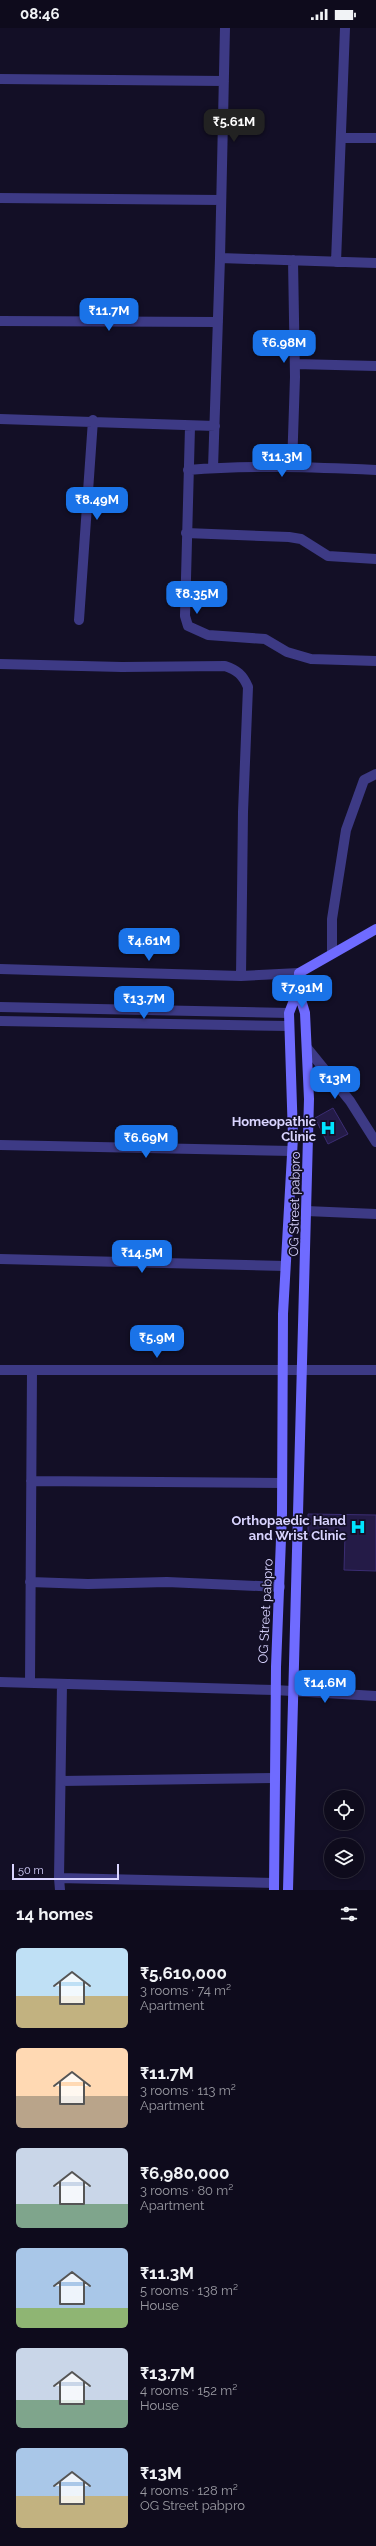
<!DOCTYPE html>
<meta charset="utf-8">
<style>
body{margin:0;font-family:Raleway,sans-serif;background:#1c1929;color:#f1f3f6;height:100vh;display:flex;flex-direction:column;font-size:15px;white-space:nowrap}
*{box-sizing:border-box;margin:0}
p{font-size:13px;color:#9b9ba3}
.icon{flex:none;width:22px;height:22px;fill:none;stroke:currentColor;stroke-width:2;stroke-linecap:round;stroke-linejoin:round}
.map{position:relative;height:1862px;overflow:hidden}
.drawer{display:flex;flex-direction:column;background:#0e0b1c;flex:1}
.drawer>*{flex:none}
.fabs{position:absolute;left:324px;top:1762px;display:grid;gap:8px}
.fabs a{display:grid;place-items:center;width:40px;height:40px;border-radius:50%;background:#0e0b1c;box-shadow:0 2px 6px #0003,0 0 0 1px #2e2b3b;font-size:20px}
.scale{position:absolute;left:12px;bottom:10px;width:107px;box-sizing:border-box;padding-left:4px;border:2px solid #d9d4ff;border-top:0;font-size:11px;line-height:14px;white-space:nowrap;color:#d9d4ff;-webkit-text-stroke:3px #130f26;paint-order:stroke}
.price{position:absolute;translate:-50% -34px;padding:0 9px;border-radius:8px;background:#1a73e8;color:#fff;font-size:13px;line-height:26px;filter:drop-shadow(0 1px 2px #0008)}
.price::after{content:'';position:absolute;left:50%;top:24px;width:12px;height:9px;margin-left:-6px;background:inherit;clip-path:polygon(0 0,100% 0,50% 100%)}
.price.current{background:#222;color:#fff}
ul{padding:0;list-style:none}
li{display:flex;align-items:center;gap:12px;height:100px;padding:0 16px}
li span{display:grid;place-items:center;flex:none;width:112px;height:80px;border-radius:6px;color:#555}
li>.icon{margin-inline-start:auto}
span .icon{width:48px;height:48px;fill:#fffc;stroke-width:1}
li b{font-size:17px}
h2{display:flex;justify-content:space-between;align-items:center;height:48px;padding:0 16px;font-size:17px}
.status{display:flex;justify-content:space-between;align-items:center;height:28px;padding:0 20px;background:#0e0b1c;direction:ltr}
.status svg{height:11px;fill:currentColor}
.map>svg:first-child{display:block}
.building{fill:#241b47;stroke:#3b2d73}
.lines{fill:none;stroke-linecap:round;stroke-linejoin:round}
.street{stroke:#3d3a85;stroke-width:10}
.secondary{stroke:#6f6bff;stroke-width:10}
.labels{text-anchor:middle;stroke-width:3.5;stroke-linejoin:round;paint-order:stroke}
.poi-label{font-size:13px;font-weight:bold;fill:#d9d4ff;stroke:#130f26;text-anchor:end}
.street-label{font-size:13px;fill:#d9d4ff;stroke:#130f26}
</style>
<div class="status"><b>08:46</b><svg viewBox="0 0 49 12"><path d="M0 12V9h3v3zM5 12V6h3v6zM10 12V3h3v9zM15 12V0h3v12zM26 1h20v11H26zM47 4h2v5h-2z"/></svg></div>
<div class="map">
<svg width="376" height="1862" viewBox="0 0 376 1862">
<rect width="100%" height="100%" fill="#130f26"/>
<path class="building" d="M333,1080L348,1106L328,1116L315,1090Z
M308,1486L376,1487V1543L344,1542L345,1507H308Z"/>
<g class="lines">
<path class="street" d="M0,51L224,53
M341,110H376
M0,170L221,172
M220,230L225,0
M336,234L345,0
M0,293L218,294
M295,336L376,338
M0,391L215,398
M190,399L185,588L188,598L208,607L265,611L287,624L311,631L376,633
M292,439L295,349L293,232
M213,440L220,230L376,235
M188,442C251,437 313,439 376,442
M186,505L289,509L301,511L328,528L376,531
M79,592L93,392
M0,636L122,639L225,638C237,642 243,647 248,659L243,784L241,948
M332,925V891L346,802L364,752L376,746
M0,941L241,948L299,945
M0,979L289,985
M0,993L289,998
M307,1020L350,1073L376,1114
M0,1117L292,1123
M306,1183L376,1186
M0,1231L285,1238
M0,1342H376
M31,1453L282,1455
M30,1554L88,1556L167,1554L280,1559
M0,1654L275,1662L376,1668
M30,1655L32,1342
M62,1656L59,1850L274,1855
M61,1753L274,1750
M59,1850L60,1862"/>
<path class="secondary" d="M274,1862L276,1639L282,1485L283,1286L293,1109L289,985L298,962L299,945L376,901
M288,1862L309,1071L305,985L298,962"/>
</g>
<defs>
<symbol id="hospital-bare" viewBox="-9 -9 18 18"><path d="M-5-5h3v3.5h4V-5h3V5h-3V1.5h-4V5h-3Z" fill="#00e5ff" stroke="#130f26" stroke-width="2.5" paint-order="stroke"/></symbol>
</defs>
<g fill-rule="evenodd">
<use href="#hospital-bare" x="317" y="1089" width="22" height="22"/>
<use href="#hospital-bare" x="347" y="1488" width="22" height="22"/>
</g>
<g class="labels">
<g class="poi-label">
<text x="316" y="1098">Homeopathic<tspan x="316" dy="15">Clinic</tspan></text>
<text x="346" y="1497">Orthopaedic Hand<tspan x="346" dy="15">and Wrist Clinic</tspan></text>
</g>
<g class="street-label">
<text transform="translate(294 1176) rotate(-89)" y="5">OG Street pabpro</text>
<text transform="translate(265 1583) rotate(-87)" y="5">OG Street pabpro</text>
</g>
</g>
</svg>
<div class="fabs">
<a><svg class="icon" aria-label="locate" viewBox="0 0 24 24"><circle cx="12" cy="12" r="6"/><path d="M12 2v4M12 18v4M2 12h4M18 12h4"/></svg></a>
<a><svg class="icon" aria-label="layers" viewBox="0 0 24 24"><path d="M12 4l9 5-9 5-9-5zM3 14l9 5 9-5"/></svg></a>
</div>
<div class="scale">50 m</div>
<b class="price current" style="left:234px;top:115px">₹5.61M</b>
<b class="price" style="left:109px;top:304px">₹11.7M</b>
<b class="price" style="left:284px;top:336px">₹6.98M</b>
<b class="price" style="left:282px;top:450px">₹11.3M</b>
<b class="price" style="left:97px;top:493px">₹8.49M</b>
<b class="price" style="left:197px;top:587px">₹8.35M</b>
<b class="price" style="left:149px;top:934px">₹4.61M</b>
<b class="price" style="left:302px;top:981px">₹7.91M</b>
<b class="price" style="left:144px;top:992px">₹13.7M</b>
<b class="price" style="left:335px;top:1072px">₹13M</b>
<b class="price" style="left:146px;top:1131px">₹6.69M</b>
<b class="price" style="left:142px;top:1246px">₹14.5M</b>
<b class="price" style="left:157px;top:1331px">₹5.9M</b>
<b class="price" style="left:325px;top:1676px">₹14.6M</b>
</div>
<section class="drawer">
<h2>14 homes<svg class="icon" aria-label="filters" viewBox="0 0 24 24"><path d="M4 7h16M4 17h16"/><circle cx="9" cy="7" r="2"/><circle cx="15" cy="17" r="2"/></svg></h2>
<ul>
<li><span style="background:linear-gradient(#bfe0f5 60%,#c2b280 0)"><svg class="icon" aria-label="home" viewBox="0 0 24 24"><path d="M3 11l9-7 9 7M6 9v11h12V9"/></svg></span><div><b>₹5,610,000</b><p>3 rooms · 74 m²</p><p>Apartment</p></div></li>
<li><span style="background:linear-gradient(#ffd9b3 60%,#b9a48a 0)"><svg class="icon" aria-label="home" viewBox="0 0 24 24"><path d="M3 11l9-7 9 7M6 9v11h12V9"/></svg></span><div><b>₹11.7M</b><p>3 rooms · 113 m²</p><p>Apartment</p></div></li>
<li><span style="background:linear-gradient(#c9d6e8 70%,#7fa58c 0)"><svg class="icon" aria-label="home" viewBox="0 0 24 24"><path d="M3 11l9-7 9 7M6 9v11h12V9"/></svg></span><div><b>₹6,980,000</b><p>3 rooms · 80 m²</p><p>Apartment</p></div></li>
<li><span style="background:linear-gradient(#a9c7e8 75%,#8fb573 0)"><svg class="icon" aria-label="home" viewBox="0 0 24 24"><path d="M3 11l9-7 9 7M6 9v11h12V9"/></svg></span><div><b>₹11.3M</b><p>5 rooms · 138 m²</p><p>House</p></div></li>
<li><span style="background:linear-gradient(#c9d6e8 65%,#7fa58c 0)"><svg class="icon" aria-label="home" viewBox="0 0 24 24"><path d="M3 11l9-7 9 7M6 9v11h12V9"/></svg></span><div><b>₹13.7M</b><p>4 rooms · 152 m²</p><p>House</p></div></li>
<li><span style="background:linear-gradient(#a9c7e8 60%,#c2b280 0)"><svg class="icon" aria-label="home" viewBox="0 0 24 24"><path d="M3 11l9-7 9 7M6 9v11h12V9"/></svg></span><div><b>₹13M</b><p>4 rooms · 128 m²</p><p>OG Street pabpro</p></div></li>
</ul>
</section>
